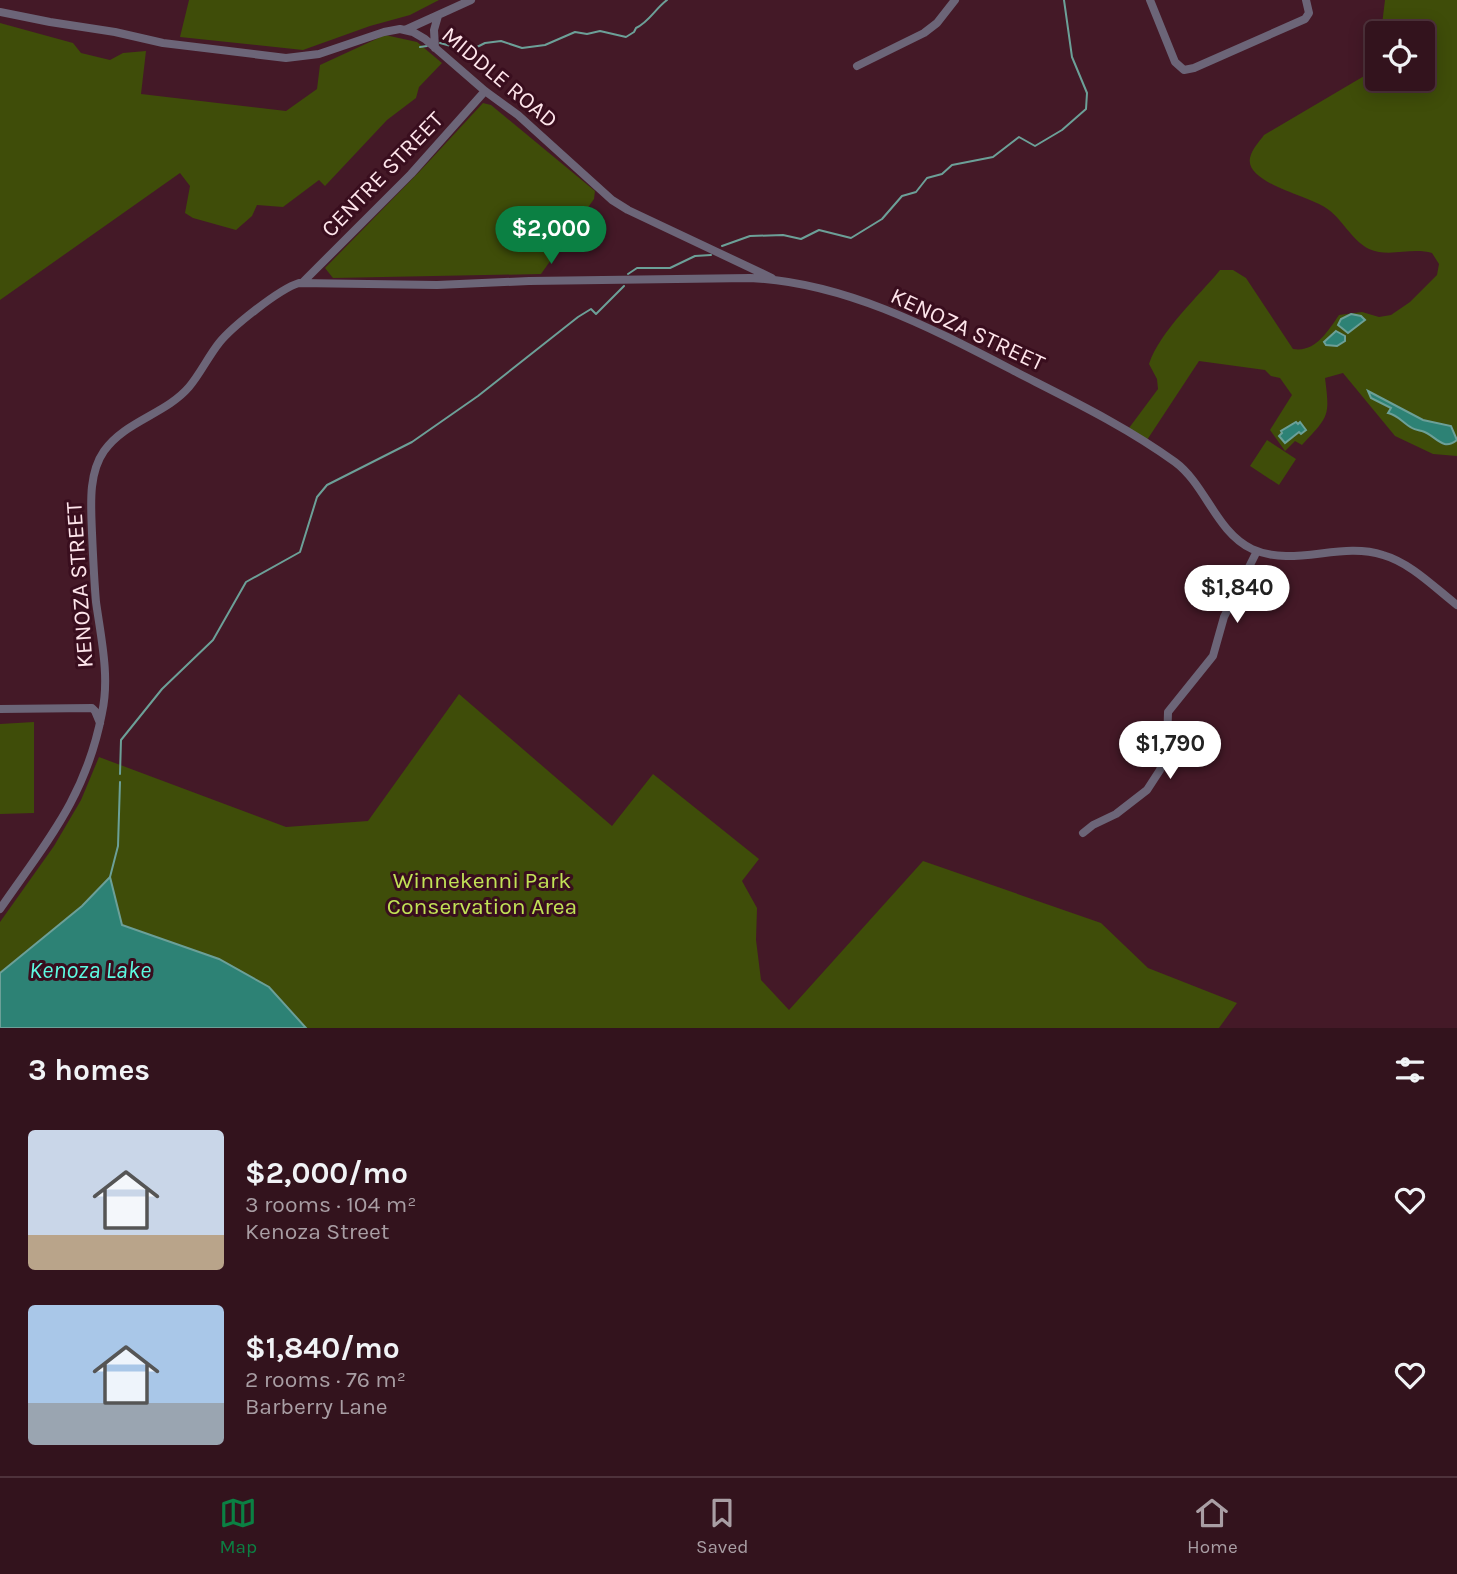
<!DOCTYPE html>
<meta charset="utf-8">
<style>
body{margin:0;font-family:Karla,sans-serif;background:#3b1c26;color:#f1f3f6;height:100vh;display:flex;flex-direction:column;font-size:26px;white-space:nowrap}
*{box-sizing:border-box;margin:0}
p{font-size:23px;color:#a99ea4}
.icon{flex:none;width:38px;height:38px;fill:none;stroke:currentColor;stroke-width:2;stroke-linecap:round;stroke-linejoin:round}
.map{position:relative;height:1028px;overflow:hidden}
.details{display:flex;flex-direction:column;background:#33131d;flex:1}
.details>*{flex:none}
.fabs{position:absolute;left:1365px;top:21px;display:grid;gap:14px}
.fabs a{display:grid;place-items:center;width:70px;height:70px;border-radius:7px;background:#33131d;box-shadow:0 4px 18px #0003,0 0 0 2px #4e323b;font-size:35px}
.price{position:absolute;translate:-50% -60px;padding:0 16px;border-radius:24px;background:#fff;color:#222;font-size:23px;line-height:46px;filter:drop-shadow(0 2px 4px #0008)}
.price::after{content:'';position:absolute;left:50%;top:42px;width:21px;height:16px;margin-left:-10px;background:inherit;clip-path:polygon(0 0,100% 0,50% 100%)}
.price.on{background:#0b8043;color:#fff}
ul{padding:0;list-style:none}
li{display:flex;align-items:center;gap:21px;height:175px;padding:0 28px}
li span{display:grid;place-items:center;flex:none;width:196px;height:140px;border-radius:7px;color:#555}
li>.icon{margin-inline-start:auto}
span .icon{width:84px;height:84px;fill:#fffc;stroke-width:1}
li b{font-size:30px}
h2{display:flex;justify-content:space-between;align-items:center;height:84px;padding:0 28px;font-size:30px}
.tab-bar{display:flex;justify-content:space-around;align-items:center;height:98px;border-top:2px solid #4e323b;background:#33131d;font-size:19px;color:#a99ea4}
.tab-bar a{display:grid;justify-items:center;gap:4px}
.tab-bar .on{color:#0b8043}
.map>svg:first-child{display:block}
.green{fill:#3f4d09}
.water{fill:#2d8275;stroke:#6ca098;stroke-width:2}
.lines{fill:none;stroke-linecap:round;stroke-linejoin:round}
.stream{stroke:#6ca098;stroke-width:2}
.minor{stroke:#6c6578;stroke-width:8}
.labels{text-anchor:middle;stroke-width:6;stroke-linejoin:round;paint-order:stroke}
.street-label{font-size:23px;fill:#fee5eb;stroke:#390e1e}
.park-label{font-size:23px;fill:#c1e256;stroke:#390e1e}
.water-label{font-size:24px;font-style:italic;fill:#5df9e1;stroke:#390e1e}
</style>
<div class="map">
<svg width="1457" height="1028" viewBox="0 0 1457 1028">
<rect width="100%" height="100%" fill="#441927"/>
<path class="green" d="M189,0H439L410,15L370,26L303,50L180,37Z
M1385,0H1457V456L1433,454L1395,436L1343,373L1325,378C1330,417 1329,416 1302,445L1295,441L1285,451L1270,430L1292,395L1280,378L1271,376L1265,370L1199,361L1147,440L1129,428L1158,389L1157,379L1149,364C1160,331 1198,297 1220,270H1233L1246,278L1293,349C1315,353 1328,331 1339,315L1362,312L1379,317L1391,315L1410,302L1437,275L1439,264L1432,253C1411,247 1389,258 1369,249C1351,240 1342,218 1326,208C1309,196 1245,183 1250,158C1252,149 1259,142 1264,135L1376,69L1377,60V79H1423V33H1381Z
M0,23L73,43L81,53L110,60L123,53L146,51L141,94L286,111L317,89L320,65L385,35L417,42L442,63L419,87L416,98L387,120L325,186L319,180L283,207L257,205L252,216L236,230L193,218L185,213L190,186L180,173L0,300Z
M483,103L491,105L595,191L594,199L541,274L333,278L325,268L420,171Z
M1267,440L1296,459L1279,485L1250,466Z
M459,694L612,826L653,774L759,859L742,881L757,908L756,940L761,980L789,1010L923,861L1101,923L1148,968L1237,1003L1219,1028H0V922L54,846L81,800L99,757L286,827L368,821Z
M34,722V813L0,814V724Z"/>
<path class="water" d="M1351,314L1361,316L1365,320L1348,333L1338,325L1341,319Z
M1336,331L1345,336V341L1337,346L1326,345L1324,342Z
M1368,391L1423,420L1451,426L1457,440C1442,452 1436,435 1422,431C1419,430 1415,430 1412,428C1403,423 1398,415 1388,413L1391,408L1371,398Z
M1296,422L1298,424L1300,422L1306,430L1301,434L1299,432L1285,443L1279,436L1282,433L1281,431Z
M110,877L122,925L219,959L269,987L306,1028H0V973L82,906Z"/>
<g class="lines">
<path class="stream" d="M440,43L469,51L485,43L501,41L522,48L545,45L575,32L587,34L600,31L626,37L634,32L636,28C649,22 655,9 667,0
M420,47L427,46
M722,246L750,236L783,235L801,239L819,230L851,238L882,219L902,196L916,192L927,178L942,174L952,165L993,157L1019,137L1035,146L1062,130L1086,109L1087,93L1072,57L1064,0
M628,274L637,268H670L695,256L711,255
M120,774L121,740L162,689L213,640L246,582L300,552L317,497L327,485L412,442L478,396L578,317L591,309L596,314L624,286
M110,877L118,846L120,782"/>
<path class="minor" d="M1150,0L1175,62L1184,70L1194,68L1305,19L1309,13L1306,0
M0,12L50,22L115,32L163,43L286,58L319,54L384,32L400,29L413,32L425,39L485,91L518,115L612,200L628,210L772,278
M405,30L471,0
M435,48L434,30L438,16
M857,66L924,33L937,23L955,0
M303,282L411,174L485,91
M0,709L92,708L95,711L100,723
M1083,833L1093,825L1116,814L1147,790L1160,770L1167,747L1168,712L1213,656L1224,617L1257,551
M0,909C47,841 86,797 102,713C110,677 101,638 96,602C94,579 93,556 92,533C91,506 88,474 104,451C125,421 166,414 189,387C200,374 208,357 219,343C232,327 279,289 299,283L437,285L529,281L750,278C846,282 935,330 1018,373C1071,400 1127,427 1175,462C1206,485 1216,532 1252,549C1294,568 1340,541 1383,555C1411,563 1435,588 1457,605"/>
</g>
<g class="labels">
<g class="street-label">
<text transform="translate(500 77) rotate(40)" y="8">MIDDLE ROAD</text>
<text transform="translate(382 174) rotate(-46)" y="8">CENTRE STREET</text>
<text transform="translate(968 329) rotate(25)" y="8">KENOZA STREET</text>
<text transform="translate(79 585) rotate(-94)" y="8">KENOZA STREET</text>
</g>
<g class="park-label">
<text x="482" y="888">Winnekenni Park<tspan x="482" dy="26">Conservation Area</tspan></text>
</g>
<g class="water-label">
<text x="90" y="978">Kenoza Lake</text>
</g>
</g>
</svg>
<div class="fabs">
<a><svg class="icon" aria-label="locate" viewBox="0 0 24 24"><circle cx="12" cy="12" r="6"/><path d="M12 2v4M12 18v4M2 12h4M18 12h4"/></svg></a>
</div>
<b class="price on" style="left:551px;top:266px">$2,000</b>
<b class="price" style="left:1237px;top:625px">$1,840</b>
<b class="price" style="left:1170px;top:781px">$1,790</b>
</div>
<section class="details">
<h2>3 homes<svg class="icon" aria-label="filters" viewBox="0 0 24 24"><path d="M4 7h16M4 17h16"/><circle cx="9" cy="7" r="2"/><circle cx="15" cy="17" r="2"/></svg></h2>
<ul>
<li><span style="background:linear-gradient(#c9d6e8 75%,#b9a48a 0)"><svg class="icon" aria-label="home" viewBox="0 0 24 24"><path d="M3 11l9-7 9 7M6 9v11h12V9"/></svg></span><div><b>$2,000/mo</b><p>3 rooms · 104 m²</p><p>Kenoza Street</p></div><svg class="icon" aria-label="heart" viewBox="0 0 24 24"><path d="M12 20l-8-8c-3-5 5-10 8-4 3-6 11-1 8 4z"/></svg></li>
<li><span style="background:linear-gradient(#a9c7e8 70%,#9aa5b1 0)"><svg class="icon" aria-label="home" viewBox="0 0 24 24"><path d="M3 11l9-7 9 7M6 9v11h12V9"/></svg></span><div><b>$1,840/mo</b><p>2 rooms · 76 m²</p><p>Barberry Lane</p></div><svg class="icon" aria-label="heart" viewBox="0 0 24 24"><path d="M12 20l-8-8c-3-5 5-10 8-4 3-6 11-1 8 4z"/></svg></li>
</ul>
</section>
<nav class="tab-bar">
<a class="on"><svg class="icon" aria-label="map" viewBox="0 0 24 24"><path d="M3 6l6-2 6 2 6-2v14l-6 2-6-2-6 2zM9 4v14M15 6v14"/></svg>Map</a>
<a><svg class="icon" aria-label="saved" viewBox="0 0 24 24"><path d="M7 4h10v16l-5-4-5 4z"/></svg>Saved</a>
<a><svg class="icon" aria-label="home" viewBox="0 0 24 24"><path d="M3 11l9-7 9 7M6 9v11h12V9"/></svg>Home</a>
</nav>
